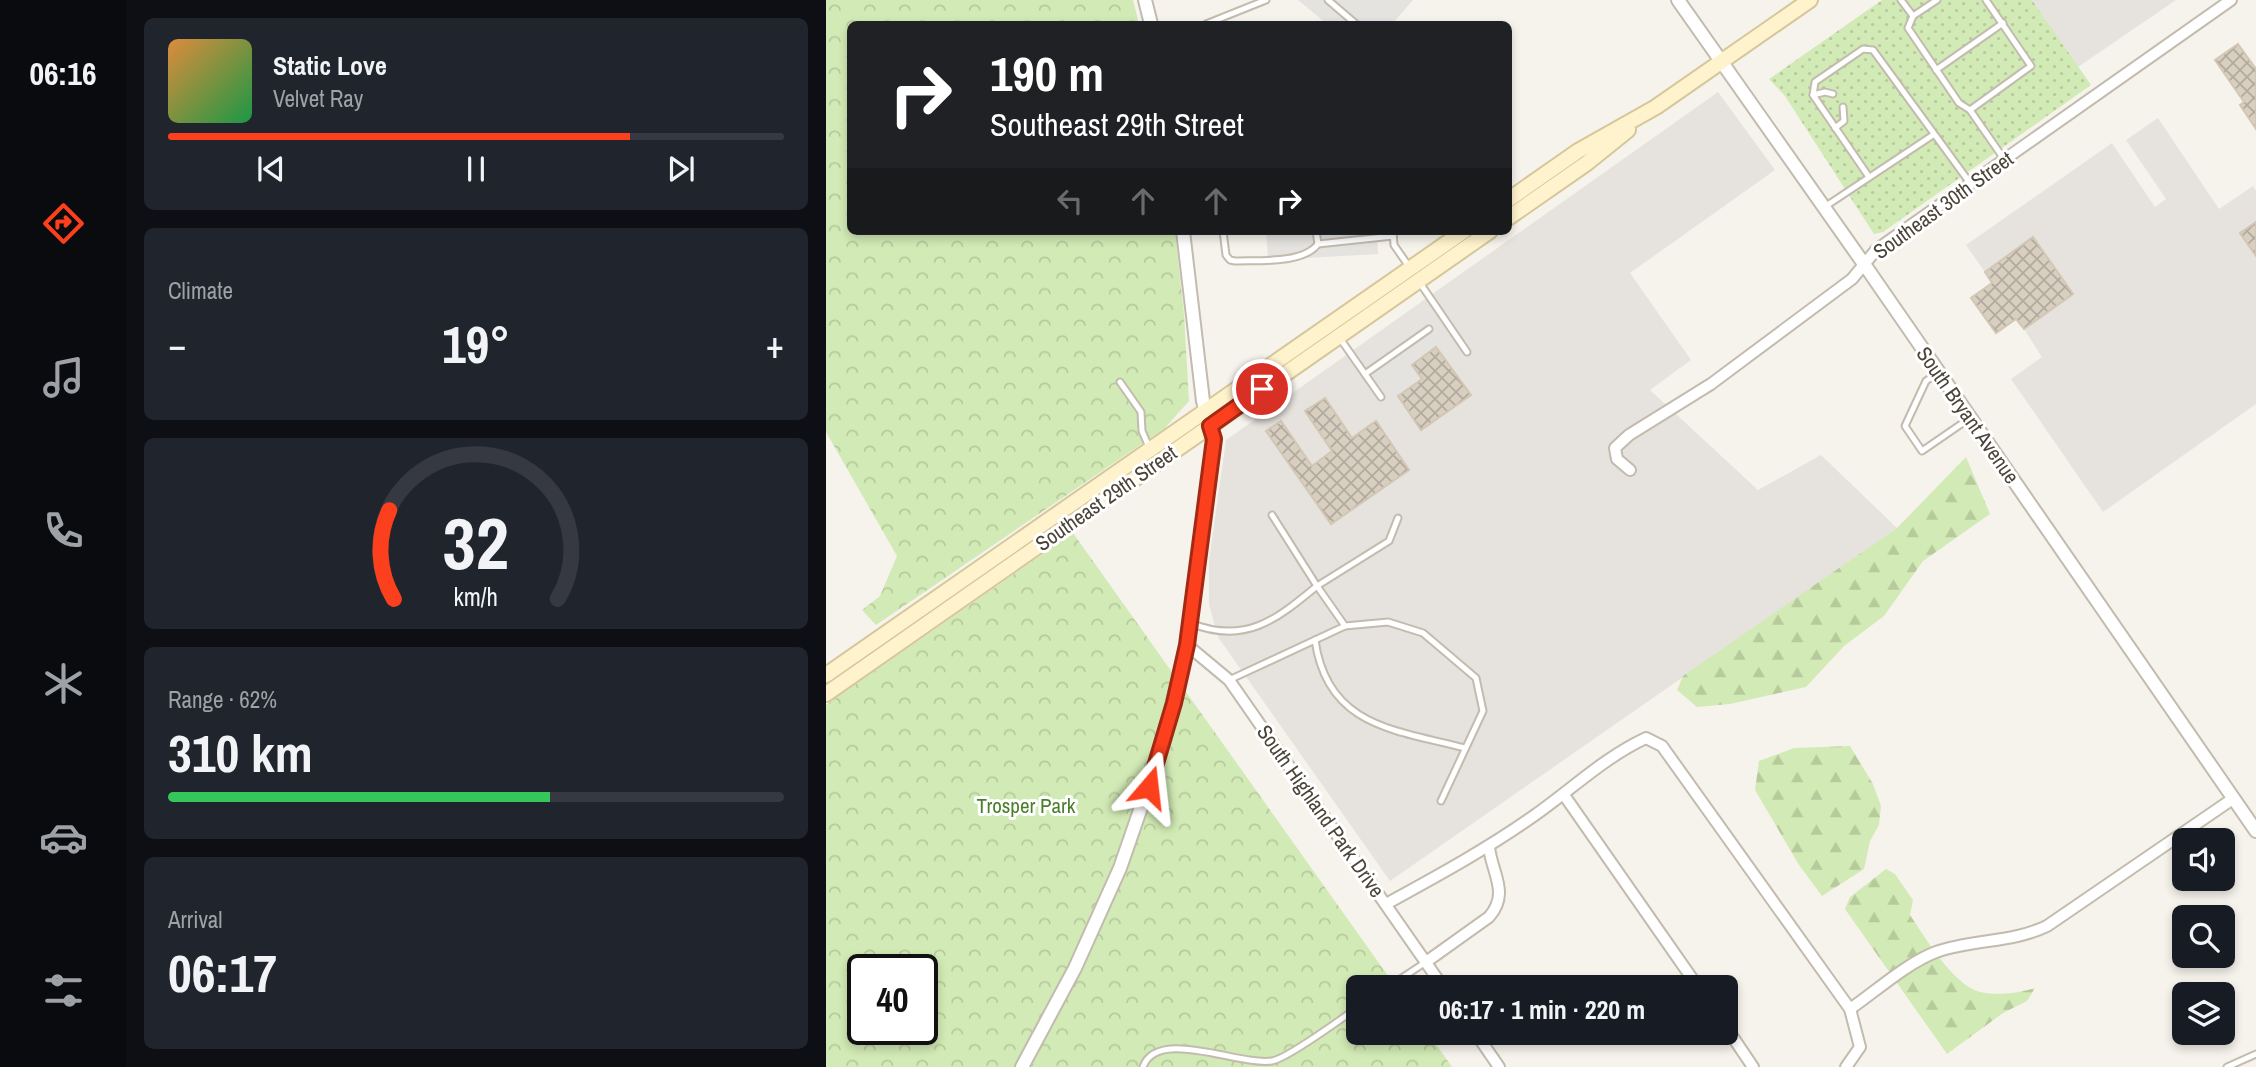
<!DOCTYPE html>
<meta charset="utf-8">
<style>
:root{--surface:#171b24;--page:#20242c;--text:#f1f3f6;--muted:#9ea1a6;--line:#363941;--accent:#fc3f1d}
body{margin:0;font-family:"Archivo Narrow",sans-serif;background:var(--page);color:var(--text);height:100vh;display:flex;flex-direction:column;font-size:26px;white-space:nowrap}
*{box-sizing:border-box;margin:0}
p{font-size:23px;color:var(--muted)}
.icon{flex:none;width:38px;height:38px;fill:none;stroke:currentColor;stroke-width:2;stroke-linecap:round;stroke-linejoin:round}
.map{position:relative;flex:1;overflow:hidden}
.panel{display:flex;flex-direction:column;gap:18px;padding:18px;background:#0d0f14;width:700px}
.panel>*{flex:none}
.top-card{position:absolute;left:21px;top:21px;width:665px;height:214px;border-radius:10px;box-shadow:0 4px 10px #0003;background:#202124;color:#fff;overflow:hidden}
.fabs{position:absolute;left:1346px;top:828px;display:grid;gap:14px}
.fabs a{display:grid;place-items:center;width:63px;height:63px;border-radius:10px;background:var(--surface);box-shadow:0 4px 10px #0003;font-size:35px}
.speed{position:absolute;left:21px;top:954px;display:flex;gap:14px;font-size:35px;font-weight:700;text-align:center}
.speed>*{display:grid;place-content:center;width:91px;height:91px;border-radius:50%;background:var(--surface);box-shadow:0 4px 10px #0003;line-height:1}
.speed .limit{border:4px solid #111;border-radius:10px;background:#fff;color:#111}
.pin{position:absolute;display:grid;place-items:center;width:60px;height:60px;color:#fff;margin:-30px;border:4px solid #fff;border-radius:50%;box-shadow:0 2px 7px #0007}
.me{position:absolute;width:77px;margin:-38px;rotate:17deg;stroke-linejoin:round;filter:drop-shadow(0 0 5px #0008)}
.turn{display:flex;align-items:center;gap:24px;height:147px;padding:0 28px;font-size:32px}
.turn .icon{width:91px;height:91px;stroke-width:2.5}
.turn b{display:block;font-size:49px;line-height:60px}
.lanes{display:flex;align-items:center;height:66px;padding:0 28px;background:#0003;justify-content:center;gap:35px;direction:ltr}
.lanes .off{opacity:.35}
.big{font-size:52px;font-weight:800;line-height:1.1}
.panel .widget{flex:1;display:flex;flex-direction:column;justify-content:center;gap:10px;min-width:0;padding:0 24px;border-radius:10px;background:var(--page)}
.panel .dial{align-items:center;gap:0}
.dial svg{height:182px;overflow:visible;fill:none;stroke:var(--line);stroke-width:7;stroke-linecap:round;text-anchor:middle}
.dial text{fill:var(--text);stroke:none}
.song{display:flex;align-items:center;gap:21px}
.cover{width:84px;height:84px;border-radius:10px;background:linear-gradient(135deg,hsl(30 70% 55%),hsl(140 70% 35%))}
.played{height:7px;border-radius:4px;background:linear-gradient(90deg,var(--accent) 75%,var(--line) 75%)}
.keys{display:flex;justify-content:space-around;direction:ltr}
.heat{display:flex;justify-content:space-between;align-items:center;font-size:38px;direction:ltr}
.charge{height:10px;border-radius:5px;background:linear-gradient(90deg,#34c759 62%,var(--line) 0)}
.trip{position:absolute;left:520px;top:975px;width:392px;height:70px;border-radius:10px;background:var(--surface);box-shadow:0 4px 10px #0003;font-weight:800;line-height:70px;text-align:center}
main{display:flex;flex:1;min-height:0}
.menu{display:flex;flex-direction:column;width:126px;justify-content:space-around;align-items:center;background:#090b0e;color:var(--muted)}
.menu .icon{width:49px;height:49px}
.menu .active{color:var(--accent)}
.menu b{font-size:32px;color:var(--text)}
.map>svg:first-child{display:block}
.industrial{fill:#e6e2dd}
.grass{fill:url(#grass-dots)}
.forest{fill:url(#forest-firs)}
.park{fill:url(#park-crowns);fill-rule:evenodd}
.parking{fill:#e5e3e0}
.building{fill:url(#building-cross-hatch);stroke:#d3c7b4;stroke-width:2}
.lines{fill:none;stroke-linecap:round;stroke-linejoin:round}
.service-casing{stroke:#c2bbae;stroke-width:9}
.minor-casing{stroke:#c2bbae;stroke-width:14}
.tertiary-casing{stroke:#c2bbae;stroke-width:16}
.secondary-casing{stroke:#d6c79b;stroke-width:18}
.service{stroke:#fff;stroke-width:5}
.minor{stroke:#fff;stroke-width:10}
.tertiary{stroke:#fff;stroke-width:12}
.secondary{stroke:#fff3cd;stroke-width:14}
.route-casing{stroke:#a42913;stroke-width:18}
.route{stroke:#fc3f1d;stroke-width:12}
.labels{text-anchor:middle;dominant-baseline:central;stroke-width:6;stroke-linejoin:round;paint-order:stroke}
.street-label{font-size:21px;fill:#4b4439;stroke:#fff}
.park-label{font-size:21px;fill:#4a7f2a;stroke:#fff}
</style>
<main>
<nav class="menu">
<b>06:16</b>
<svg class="icon active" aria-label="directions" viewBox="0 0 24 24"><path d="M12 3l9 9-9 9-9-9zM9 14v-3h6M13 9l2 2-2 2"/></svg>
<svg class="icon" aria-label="music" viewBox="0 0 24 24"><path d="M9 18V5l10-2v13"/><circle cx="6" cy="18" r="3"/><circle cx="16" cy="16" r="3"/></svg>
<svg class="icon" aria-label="phone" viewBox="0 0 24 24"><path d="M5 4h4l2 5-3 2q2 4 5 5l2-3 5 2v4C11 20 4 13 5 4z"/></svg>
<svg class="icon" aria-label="climate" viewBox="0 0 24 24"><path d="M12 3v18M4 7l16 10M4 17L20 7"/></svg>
<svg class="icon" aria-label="car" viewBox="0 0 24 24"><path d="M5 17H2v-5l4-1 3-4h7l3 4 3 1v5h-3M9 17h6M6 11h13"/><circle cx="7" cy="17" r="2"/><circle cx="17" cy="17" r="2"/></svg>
<svg class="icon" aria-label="filters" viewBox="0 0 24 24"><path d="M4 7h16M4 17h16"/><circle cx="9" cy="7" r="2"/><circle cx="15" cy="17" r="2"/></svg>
</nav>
<section class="panel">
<div class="widget">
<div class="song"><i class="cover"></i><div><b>Static Love</b><p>Velvet Ray</p></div></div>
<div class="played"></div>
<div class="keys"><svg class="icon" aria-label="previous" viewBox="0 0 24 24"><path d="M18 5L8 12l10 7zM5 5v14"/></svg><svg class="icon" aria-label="pause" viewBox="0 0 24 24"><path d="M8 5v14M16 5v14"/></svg><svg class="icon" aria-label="next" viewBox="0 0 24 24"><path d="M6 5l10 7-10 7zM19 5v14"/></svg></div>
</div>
<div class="widget"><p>Climate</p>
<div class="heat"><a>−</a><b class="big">19°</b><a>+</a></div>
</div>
<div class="widget dial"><svg viewBox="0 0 100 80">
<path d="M14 69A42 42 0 1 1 86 69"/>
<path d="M14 69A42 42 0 0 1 12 30" stroke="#fc3f1d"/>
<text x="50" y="56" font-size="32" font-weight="700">32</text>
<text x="50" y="72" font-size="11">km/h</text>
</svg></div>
<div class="widget"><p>Range · 62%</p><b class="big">310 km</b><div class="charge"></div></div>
<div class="widget"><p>Arrival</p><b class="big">06:17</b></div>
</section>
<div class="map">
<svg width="1430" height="1067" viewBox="0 0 1430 1067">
<defs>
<pattern id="grass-dots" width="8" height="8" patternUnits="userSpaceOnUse" patternTransform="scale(1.75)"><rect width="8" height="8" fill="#d2eab5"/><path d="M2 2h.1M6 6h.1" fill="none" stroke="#b6ca9c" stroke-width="1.8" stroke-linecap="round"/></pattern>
<pattern id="forest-firs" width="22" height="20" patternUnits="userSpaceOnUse" patternTransform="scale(1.75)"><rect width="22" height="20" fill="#d2eab5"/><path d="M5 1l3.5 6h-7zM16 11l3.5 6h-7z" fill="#b6ca9c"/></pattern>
<pattern id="park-crowns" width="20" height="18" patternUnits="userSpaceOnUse" patternTransform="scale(1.75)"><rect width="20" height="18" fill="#d2eab5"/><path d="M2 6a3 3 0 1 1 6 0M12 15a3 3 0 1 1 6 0" fill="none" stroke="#b6ca9c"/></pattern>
<pattern id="building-cross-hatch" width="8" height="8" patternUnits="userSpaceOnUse" patternTransform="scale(1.75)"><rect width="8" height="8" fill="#d8cfc1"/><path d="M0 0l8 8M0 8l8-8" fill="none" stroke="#b1aa9e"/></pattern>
</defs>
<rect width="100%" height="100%" fill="#f6f3ec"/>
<g class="industrial">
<path d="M 1206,0 L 1350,0 L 1252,67 Z"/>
<path d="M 892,92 L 949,170 L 804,273 L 865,360 L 824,390 L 932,490 L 995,455 L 1071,528 L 564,881 L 392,637 L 383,604 L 383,561 L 400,440 Z"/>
<path d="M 1332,118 L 1393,209 L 1427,186 L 1430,191 L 1430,222 L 1414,233 L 1430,256 L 1430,404 L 1277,512 L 1185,379 L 1216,357 L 1198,329 L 1247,294 L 1207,238 L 1159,272 L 1140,245 L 1286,143 L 1329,207 L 1340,199 L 1300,140 Z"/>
</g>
<path class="grass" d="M 1056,0 L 1206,0 L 1265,85 L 1057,232 L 1048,234 L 959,96 L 943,79 Z"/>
<g class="forest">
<path d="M 1140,457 L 1164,514 L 1097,561 L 1058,616 L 1018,646 L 980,687 L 904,704 L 871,707 L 851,690 L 857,676 L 1071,528 Z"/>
<path d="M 1024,746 L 1047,784 L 1055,806 L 1053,825 L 1044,841 L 1038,869 L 996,896 L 973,865 L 929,790 L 933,761 L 968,748 Z"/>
<path d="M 1060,869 L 1069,874 L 1087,900 L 1084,915 C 1099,937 1127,985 1154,992 C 1170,996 1193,993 1209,988 L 1201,1001 L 1177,1013 L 1121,1054 L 1019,909 L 1024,897 Z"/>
</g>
<g class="park">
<path d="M 0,0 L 307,0 L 313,24 L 24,24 L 24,231 L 349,231 L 358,314 L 363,401 L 339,428 L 50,625 L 36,610 L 54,596 L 71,556 L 0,432 Z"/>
<path d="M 247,533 L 570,987 L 532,987 L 532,1032 L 602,1033 L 626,1067 L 0,1067 L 0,705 ZM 37,970 L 96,970 L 96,1029 L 37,1029 Z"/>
</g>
<g class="parking">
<path d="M 472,0 L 587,0 L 566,24 L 501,24 Z"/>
<path d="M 440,231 L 551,231 L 552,254 L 442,260 Z"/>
<path d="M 600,313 L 620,341 L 586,365 L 596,379 L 545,412 L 517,370 Z"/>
</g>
<g class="building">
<path d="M 1412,44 L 1430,69 L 1430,129 L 1414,105 L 1418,102 L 1389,60 Z"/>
<path d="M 1430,222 L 1430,256 L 1414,233 Z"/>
<path d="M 1207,237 L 1247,294 L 1198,329 L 1190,319 L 1170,333 L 1145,298 L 1166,283 L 1159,272 Z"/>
<path d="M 610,347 L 645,395 L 595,430 L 572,396 L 596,379 L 586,365 Z"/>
<path d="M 499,398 L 526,438 L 550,421 L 583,470 L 505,524 L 440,431 L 455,421 L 486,466 L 506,451 L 479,411 Z"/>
</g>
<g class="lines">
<defs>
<g id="service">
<path d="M 502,0 L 530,24"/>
<path d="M 1075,0 L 1087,16"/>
<path d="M 1111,0 L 1087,16 L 1082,28 L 1133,103 L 1144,110 L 1205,66 L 1160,0"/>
<path d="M 380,24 L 440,0"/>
<path d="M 1110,70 L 1177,23"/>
<path d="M 987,95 L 999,92 L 1007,94"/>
<path d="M 1144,110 L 1178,159"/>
<path d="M 1009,128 L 1018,121 L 1017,107"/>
<path d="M 1043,177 L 987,95 L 989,82 L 1037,49 L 1047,50 L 1144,183"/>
<path d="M 1000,206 L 1107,135"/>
<path d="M 397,231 L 400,255 L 404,260 L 409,261 C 433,260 477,264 492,244"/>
<path d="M 490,231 L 492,244 L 567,236"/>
<path d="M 567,231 L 568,245 L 584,268"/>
<path d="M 594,283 L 641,352"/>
<path d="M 513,337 L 555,397"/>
<path d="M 1113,372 L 1100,381 L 1079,426 L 1096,451 L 1144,418"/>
<path d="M 539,374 L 603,329"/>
<path d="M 294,382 L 315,412 L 316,431 L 323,447"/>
<path d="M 446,515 L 491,586 L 563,541 L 572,518"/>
<path d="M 364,623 C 419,645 450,620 491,586 L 519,626 L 403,680"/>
<path d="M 519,626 L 562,622 L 597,633 L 650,678 L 657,711 L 615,801"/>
<path d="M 489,640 C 501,726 568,730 639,748"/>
<path d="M 562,987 L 600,962"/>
<path d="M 317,1067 C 331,1027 413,1066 446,1061 C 460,1059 517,1018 532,1007"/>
<path d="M 1401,1067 L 1430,1054"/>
</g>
<g id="minor">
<path d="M 804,470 L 791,459 L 789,448 L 803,435 L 885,384 L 1026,279 L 1050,250 L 1405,0"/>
<path d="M 361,645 L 403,680 L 617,987"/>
<path d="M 738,795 L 872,987"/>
<path d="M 560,904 C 611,876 661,849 709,815 C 746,789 779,757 820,738 L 836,746 L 1024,1009 L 1034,1047 L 1020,1067"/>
<path d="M 600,962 L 663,917 C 684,893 666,874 663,847"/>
<path d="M 1024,1009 C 1050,991 1081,963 1110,952 C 1146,939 1186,943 1221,926 L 1408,798"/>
<path d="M 900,1027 L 927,1067"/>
<path d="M 649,1032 L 673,1067"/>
</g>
<g id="tertiary">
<path d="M 319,0 L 325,24"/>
<path d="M 852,0 L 1038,264 L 1430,831"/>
<path d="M 196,1067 L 249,968 L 294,868 L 337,744 L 361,645 L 388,439 L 377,401 L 357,231"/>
</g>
<g id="secondary">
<path d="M 682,200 L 752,151 L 830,107 L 984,0"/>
<path d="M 682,218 L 761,163 L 802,130"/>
<path d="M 0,675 L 638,231"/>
<path d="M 0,694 L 664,231"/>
</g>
</defs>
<use href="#service" class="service-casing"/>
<use href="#minor" class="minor-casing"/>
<use href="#tertiary" class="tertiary-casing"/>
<use href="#secondary" class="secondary-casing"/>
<use href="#service" class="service"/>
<use href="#minor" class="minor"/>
<use href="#tertiary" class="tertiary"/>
<use href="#secondary" class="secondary"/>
</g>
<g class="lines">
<defs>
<path id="route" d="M 323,787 L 348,703 L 361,645 L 388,439 L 384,426 L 436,389"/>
</defs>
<use href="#route" class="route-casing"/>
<use href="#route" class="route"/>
</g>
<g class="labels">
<g class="street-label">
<text transform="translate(1117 205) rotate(-36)">Southeast 30th Street</text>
<text transform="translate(1142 415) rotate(55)">South Bryant Avenue</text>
<text transform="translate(280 498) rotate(-35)">Southeast 29th Street</text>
<text transform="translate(495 811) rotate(55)">South Highland Park Drive</text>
</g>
<g class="park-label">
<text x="200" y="805">Trosper Park</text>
</g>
</g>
</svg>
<div class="fabs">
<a><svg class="icon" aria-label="sound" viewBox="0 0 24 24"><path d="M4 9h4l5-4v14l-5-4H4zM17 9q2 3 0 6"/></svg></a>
<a><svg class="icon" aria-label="search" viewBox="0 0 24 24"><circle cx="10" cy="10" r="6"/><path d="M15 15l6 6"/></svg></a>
<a><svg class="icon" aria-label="layers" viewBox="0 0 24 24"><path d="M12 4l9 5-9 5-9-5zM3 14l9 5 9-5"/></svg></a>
</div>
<div class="speed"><div class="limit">40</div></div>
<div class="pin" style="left:436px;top:389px;background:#d93025"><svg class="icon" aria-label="arrive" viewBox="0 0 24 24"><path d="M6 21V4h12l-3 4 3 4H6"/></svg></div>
<svg class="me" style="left:323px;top:787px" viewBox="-20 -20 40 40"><path d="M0-17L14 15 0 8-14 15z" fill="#fc3f1d" stroke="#fff" stroke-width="4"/></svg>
<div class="trip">06:17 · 1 min · 220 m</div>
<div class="top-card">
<div class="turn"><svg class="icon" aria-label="right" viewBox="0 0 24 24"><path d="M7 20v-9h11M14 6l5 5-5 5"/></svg><div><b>190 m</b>Southeast 29th Street</div></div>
<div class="lanes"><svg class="icon off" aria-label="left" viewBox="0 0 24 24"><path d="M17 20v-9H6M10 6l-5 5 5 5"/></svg><svg class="icon off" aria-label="ahead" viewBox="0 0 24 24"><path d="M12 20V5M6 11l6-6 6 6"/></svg><svg class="icon off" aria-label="ahead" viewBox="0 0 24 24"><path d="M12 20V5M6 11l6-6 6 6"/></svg><svg class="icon" aria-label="right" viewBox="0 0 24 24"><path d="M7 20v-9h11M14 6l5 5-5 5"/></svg></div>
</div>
</div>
</main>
